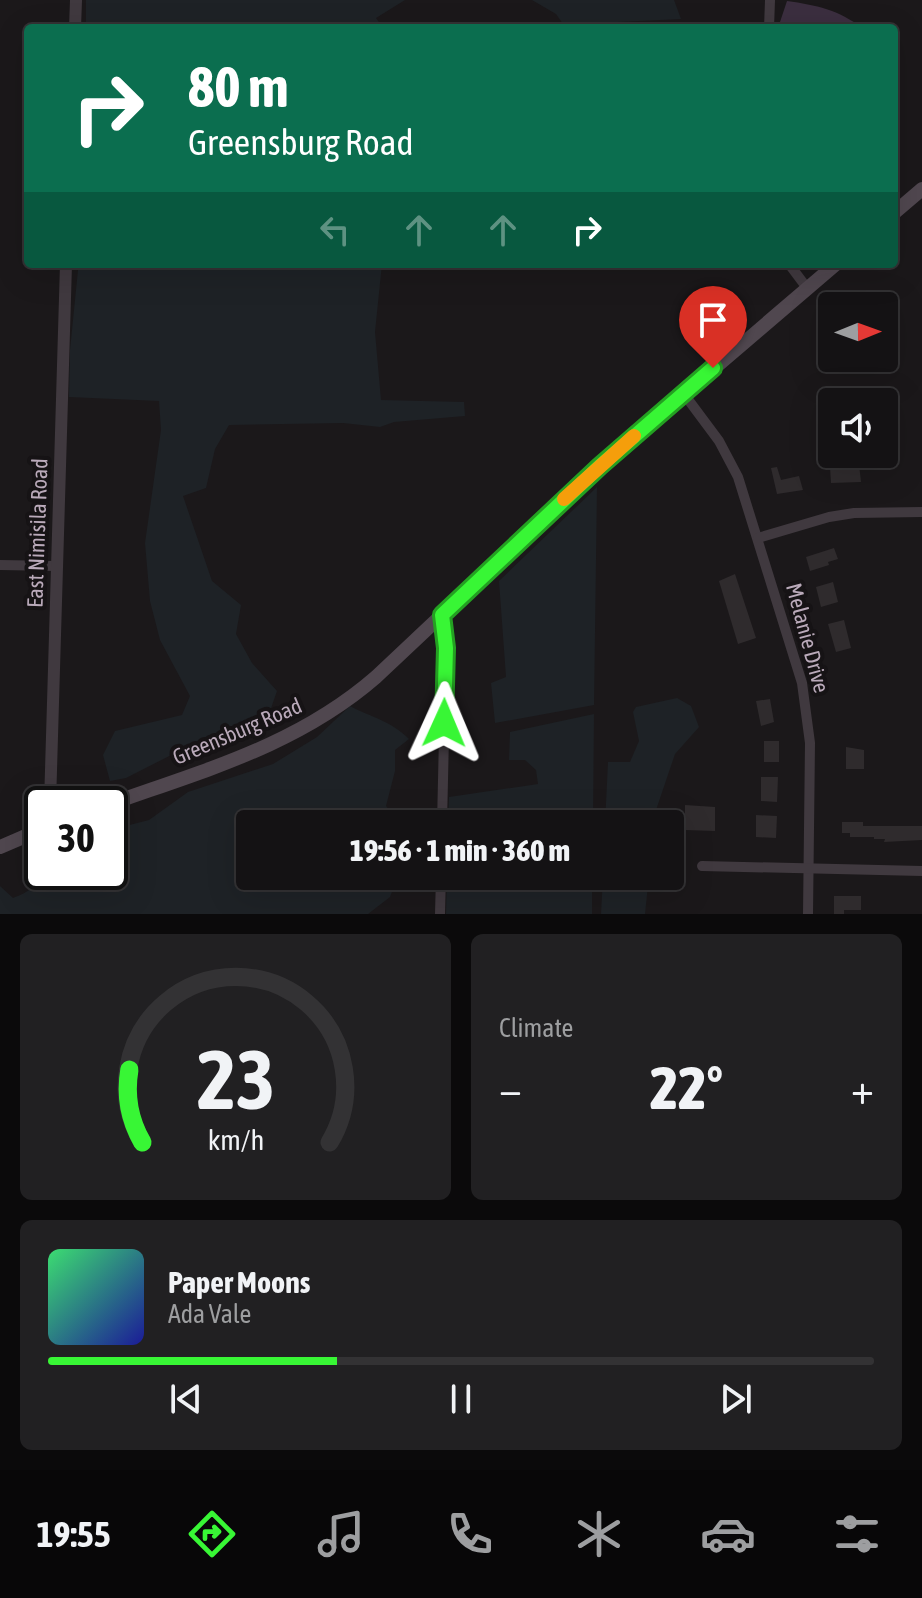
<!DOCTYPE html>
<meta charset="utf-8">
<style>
:root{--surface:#141214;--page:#212022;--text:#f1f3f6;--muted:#9d9ea0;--line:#333234;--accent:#38f635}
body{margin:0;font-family:"Asap Condensed",sans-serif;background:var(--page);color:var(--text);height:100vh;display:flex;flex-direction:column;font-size:30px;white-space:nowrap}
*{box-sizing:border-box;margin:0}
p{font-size:26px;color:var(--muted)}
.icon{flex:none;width:44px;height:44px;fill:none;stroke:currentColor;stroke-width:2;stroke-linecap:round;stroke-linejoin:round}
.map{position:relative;height:914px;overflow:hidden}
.drawer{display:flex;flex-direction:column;gap:20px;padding:20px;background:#0b0a0b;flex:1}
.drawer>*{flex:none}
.hud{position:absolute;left:24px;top:24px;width:874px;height:244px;border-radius:8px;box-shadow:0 8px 32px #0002,0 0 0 2px var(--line);background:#0b6e4f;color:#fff;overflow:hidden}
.needle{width:52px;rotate:89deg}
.buttons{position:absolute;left:818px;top:292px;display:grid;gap:16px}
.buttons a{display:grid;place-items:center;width:80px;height:80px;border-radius:8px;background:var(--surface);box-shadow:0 8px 32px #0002,0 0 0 2px var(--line);font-size:40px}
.speed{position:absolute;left:24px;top:786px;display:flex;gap:16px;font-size:40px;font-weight:700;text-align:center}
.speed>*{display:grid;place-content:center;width:104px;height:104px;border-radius:50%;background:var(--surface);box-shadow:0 8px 32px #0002,0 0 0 2px var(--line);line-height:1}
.speed .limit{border:4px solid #111;border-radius:12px;background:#fff;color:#111}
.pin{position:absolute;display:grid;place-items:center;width:68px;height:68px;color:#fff;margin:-82px -34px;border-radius:50% 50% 50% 0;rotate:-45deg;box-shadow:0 0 8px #0007}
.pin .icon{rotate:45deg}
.me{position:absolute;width:88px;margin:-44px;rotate:1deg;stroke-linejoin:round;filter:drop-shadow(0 0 6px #0008)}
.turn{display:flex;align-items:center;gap:28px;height:168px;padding:0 32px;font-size:36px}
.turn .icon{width:104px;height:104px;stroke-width:2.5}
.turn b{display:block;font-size:56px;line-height:68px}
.lanes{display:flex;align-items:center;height:76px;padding:0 32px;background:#0003;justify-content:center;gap:40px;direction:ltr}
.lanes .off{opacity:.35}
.big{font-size:60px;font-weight:800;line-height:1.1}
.drawer .tile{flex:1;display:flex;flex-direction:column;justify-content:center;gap:12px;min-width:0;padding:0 28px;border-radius:12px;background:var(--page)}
.drawer .dial{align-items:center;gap:0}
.dial svg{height:208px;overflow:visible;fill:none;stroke:var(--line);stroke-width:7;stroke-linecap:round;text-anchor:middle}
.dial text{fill:var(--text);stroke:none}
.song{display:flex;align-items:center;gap:24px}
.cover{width:96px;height:96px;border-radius:12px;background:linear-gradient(135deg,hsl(140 70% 55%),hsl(240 70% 35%))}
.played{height:8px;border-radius:4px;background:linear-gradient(90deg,var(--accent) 35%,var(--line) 35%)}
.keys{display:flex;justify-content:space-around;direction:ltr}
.heat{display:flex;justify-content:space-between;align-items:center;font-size:44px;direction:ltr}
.drawer .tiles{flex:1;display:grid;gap:20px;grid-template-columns:1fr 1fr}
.tile:last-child{grid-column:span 2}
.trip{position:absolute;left:236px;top:810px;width:448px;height:80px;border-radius:8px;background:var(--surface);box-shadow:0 8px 32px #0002,0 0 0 2px var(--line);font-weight:800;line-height:80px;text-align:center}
.dock{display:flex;height:128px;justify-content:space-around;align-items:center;background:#080708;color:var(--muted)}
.dock .icon{width:56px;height:56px}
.dock .active{color:var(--accent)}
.dock b{font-size:36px;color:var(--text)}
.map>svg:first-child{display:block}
.green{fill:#1e2226}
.water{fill:#3b2e3f}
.building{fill:#2f2b2d}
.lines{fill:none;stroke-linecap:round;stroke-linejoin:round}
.minor{stroke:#40393f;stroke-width:10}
.tertiary{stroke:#40393f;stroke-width:12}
.secondary{stroke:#50474f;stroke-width:14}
.route-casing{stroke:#24a022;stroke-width:20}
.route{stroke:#38f635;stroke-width:14}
.slow{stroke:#f59e0b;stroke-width:14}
.labels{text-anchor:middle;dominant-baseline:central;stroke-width:8;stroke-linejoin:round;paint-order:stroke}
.street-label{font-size:22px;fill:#baaaba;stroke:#161315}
</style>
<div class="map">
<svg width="922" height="914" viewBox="0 0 922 914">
<rect width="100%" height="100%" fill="#1b181a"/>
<g class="green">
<path d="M 86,0 L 405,0 L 376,18 L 383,28 L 86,28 Z"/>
<path d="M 532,0 L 674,0 L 681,19 L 618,22 L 599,28 L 566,28 L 556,14 Z"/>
<path d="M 107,264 L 382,264 L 375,332 L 381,400 L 464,402 L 465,416 L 394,422 L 380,427 L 343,423 L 229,425 L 215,449 L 206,488 L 183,496 L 212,581 L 241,605 L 236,634 L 252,663 L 277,691 L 268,717 L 220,743 L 185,748 L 126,778 L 110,781 L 103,755 L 115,731 L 182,715 L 190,696 L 160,640 L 150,601 L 145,543 L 161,430 L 159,401 L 69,397 L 70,350 L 78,270 Z"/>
<path d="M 597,487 L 594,705 L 495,723 L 491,683 L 506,677 L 499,581 Z"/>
<path d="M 677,698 L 691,706 L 699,727 L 675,754 L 654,816 L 655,824 L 605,824 L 608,762 L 630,762 L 639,741 L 633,712 L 636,707 Z"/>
<path d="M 350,706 C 373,718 391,721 409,739 L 395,750 L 395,771 L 386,806 L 401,824 L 250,824 L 250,876 L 398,876 L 390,897 L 368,914 L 0,914 L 0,886 L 13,898 C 29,892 40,885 42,867 L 42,872 L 110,872 L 110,830 L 149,820 L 188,792 L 273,764 L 317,737 Z"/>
<path d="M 594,714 L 593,824 L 448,824 L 449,797 L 538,784 L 536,770 L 525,760 L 509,760 L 510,732 Z"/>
<path d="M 447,876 L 592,876 L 592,914 L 446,914 Z"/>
<path d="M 603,876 L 649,876 L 645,914 L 601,914 Z"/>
</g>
<path class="water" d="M 787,1 C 816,5 839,10 862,28 L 778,28 Z"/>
<g class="building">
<path d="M 859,464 L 861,482 L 831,483 L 830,467 Z"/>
<path d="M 777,467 L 781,480 L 799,476 L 803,490 L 777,494 L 771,468 Z"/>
<path d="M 834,548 L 838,559 L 828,562 L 829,565 L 810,571 L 806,557 Z"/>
<path d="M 735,574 L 756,638 L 738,644 L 719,581 Z"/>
<path d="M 833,582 L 838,602 L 821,607 L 816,587 Z"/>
<path d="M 844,620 L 851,648 L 836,652 L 828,624 Z"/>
<path d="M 770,699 L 774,722 L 761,726 L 756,701 Z"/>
<rect x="764" y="741" width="15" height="21"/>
<path d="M 846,747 L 864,750 L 864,769 L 846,769 Z"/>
<path d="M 761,777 L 778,777 L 777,802 L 761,801 Z"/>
<path d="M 685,805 L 715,807 L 715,831 L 685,830 Z"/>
<path d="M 756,815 L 777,816 L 776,838 L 756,837 Z"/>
<path d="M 842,822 L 863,822 L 863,826 L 922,826 L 922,840 L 884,842 L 885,839 L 874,839 L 874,837 L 850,837 L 850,833 L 842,833 Z"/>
<path d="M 834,896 L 861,896 L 861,910 L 844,910 L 844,914 L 834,914 Z"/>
</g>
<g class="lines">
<g class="minor">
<path d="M 769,28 L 770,0"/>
<path d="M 789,264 L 807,288"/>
<path d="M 684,394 L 719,441 L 738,477 L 802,683 L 810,743 L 808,914"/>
<path d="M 758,538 L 829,517 L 854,513 L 922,512"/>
<path d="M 0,565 L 56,566"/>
<path d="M 442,615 L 446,648 L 442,824"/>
<path d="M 702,866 L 922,871"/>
<path d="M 440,914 L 441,876"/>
</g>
<g class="tertiary">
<path d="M 75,28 L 76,0"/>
<path d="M 50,804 L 66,264"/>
</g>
<g class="secondary">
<path d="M 894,213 L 922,189"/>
<path d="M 110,804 C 205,770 298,745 376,677 L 600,466 L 836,264"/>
<path d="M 0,847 L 42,829"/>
</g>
</g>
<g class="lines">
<defs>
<path id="route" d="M 444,723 L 446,648 L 442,615 L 600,466 L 713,368"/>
</defs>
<use href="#route" class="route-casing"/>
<use href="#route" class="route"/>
<path class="slow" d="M 564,499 L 634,436"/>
</g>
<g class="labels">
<g class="street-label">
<text transform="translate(37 533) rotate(-88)">East Nimisila Road</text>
<text transform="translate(808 638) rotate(75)">Melanie Drive</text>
<text transform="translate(237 731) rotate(-23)">Greensburg Road</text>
</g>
</g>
</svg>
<div class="buttons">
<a><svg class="needle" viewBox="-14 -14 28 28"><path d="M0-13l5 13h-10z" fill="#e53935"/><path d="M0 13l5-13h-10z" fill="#9d9ea0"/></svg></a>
<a><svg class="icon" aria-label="sound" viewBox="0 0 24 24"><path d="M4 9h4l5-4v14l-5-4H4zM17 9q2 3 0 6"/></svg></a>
</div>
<div class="speed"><div class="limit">30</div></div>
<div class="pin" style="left:713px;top:368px;background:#d93025"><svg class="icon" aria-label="arrive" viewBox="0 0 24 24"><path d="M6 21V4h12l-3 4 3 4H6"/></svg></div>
<svg class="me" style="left:444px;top:723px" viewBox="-20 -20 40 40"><path d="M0-17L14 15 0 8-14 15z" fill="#38f635" stroke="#fff" stroke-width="4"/></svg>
<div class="trip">19:56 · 1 min · 360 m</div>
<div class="hud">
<div class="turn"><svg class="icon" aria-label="right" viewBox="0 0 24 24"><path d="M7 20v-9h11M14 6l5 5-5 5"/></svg><div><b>80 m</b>Greensburg Road</div></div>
<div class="lanes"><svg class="icon off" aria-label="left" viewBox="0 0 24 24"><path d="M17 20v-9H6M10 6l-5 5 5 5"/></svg><svg class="icon off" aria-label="ahead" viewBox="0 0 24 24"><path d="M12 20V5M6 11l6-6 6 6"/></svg><svg class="icon off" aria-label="ahead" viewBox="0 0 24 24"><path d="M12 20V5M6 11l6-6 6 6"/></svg><svg class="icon" aria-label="right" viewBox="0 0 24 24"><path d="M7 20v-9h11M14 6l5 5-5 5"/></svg></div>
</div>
</div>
<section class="drawer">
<div class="tiles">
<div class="tile dial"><svg viewBox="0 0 100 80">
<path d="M14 69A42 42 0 1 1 86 69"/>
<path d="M14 69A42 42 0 0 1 9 41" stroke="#38f635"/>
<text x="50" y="56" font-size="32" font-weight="700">23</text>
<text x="50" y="72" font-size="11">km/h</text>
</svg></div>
<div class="tile"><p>Climate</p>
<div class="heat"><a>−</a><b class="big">22°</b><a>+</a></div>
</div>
<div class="tile">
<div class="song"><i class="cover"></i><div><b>Paper Moons</b><p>Ada Vale</p></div></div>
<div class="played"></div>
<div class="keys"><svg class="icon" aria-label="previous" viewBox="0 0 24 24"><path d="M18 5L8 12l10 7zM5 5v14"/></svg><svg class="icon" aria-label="pause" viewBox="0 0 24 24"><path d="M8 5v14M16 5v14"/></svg><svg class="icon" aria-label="next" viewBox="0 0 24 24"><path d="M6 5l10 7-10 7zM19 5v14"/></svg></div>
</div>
</div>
</section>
<nav class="dock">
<b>19:55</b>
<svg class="icon active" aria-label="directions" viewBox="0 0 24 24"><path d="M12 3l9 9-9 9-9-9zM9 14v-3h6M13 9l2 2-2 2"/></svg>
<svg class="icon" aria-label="music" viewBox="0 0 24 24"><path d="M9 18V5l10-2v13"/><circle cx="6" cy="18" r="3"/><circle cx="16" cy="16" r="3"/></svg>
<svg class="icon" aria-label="phone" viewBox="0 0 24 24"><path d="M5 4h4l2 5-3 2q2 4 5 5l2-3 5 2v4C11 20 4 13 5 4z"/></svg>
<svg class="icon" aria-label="climate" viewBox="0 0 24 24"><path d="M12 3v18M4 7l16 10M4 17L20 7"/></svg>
<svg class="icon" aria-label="car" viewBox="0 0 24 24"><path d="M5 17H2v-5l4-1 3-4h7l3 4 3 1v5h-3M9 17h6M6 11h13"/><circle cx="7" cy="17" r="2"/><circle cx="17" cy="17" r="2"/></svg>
<svg class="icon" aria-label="filters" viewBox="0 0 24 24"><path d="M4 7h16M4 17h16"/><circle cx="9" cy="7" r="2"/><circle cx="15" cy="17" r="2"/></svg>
</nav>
